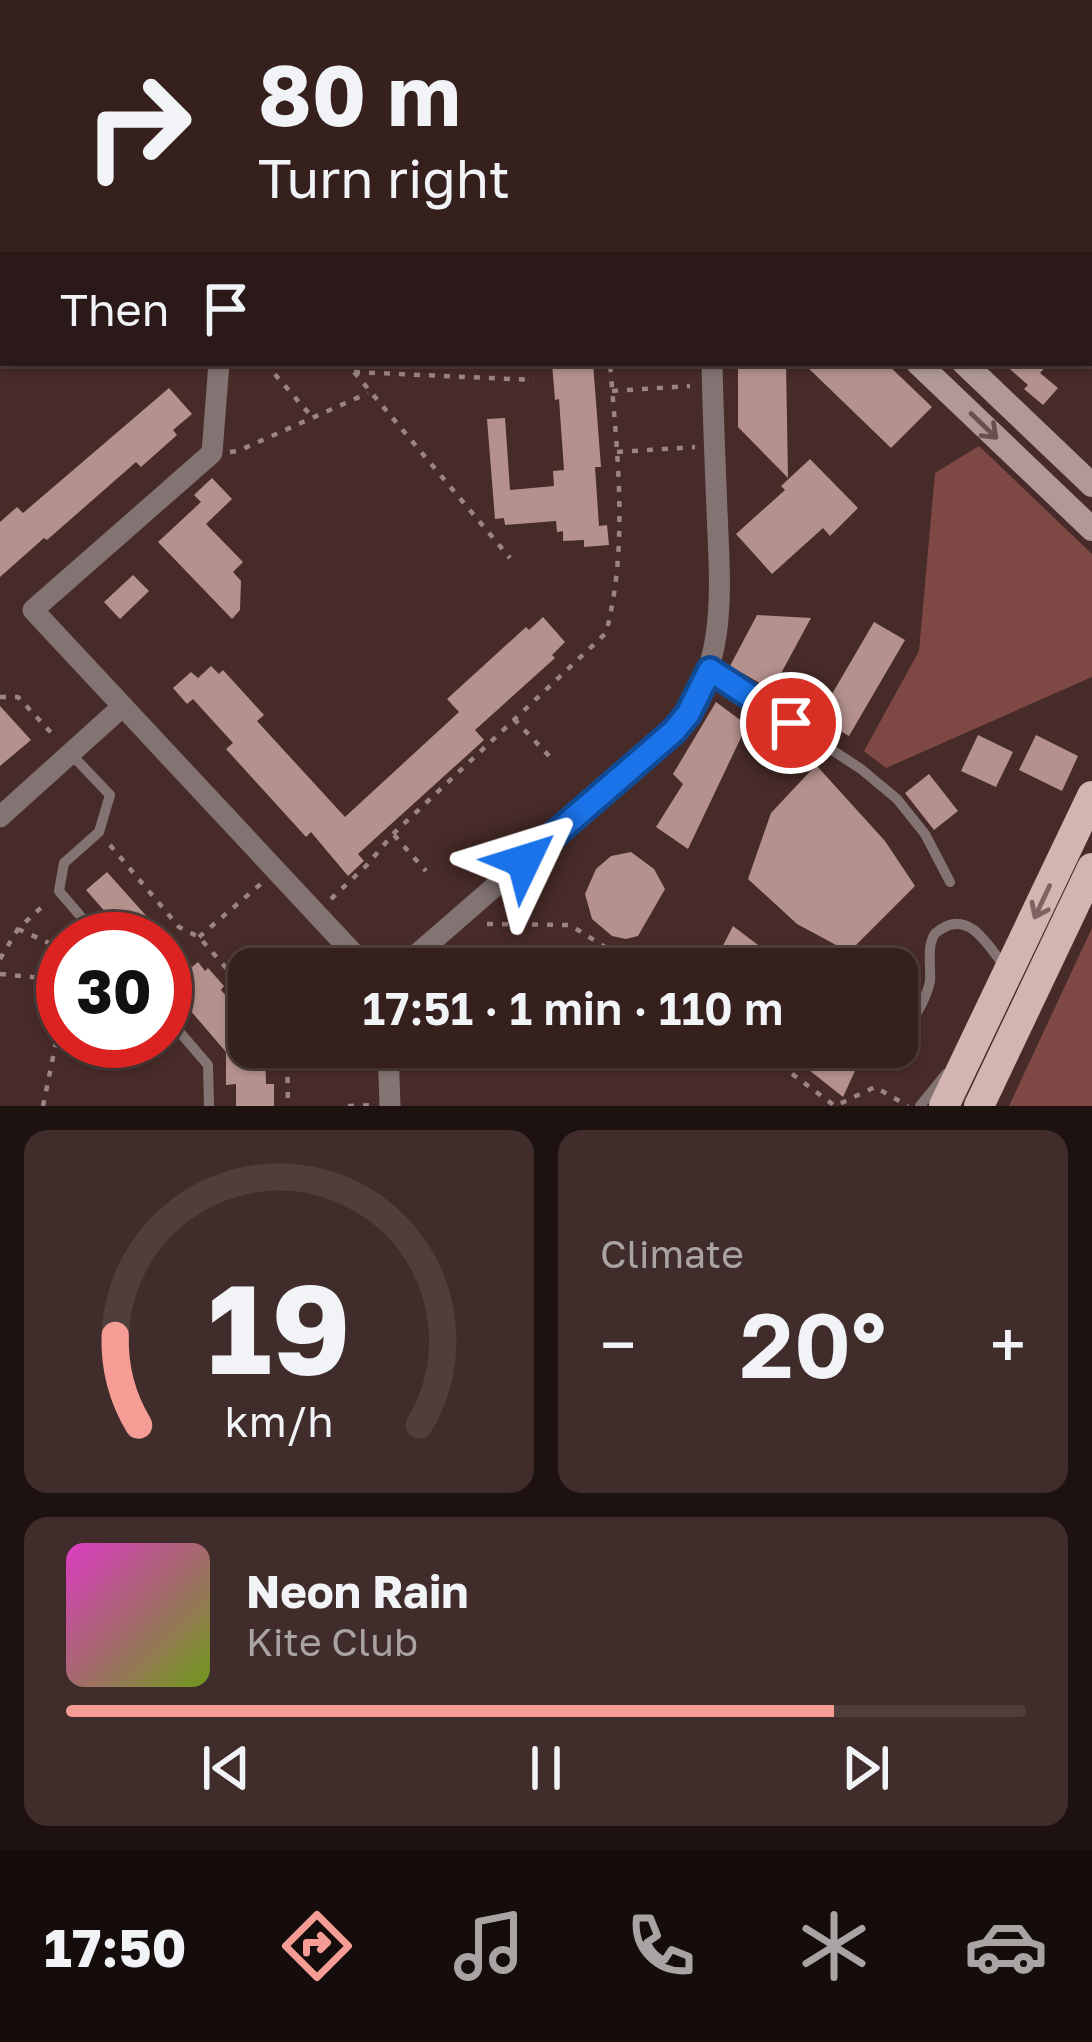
<!DOCTYPE html>
<meta charset="utf-8">
<style>
:root{--surface:#35201e;--page:#402d2b;--text:#f1f3f6;--muted:#aaa3a4;--line:#4f3e3c;--accent:#f59c94}
body{margin:0;font-family:"Golos Text",sans-serif;background:var(--page);color:var(--text);height:100vh;display:flex;flex-direction:column;font-size:45px;white-space:nowrap}
*{box-sizing:border-box;margin:0}
p{font-size:39px;color:var(--muted)}
.icon{flex:none;width:66px;height:66px;fill:none;stroke:currentColor;stroke-width:2;stroke-linecap:round;stroke-linejoin:round}
.map{position:relative;height:1106px;overflow:hidden}
.panel{display:flex;flex-direction:column;gap:24px;padding:24px;background:#1d1210;flex:1}
.panel>*{flex:none}
.hud{position:absolute;left:0px;top:0px;width:1092px;height:366px;box-shadow:0 3px 9px #0004,0 0 0 3px var(--line);background:#35201e;color:var(--text);overflow:hidden}
.speed{position:absolute;left:36px;top:912px;display:flex;gap:24px;font-size:60px;font-weight:700;text-align:center}
.speed>*{display:grid;place-content:center;width:156px;height:156px;border-radius:50%;background:var(--surface);box-shadow:0 3px 9px #0004,0 0 0 3px var(--line);line-height:1}
.speed .limit{border:18px solid #d22;background:#fff;color:#111}
.pin{position:absolute;display:grid;place-items:center;width:102px;height:102px;color:#fff;margin:-51px;border:6px solid #fff;border-radius:50%;box-shadow:0 3px 12px #0007}
.me{position:absolute;width:132px;margin:-66px;rotate:49deg;stroke-linejoin:round;filter:drop-shadow(0 0 9px #0008)}
.turn{display:flex;align-items:center;gap:42px;height:252px;padding:0 60px;font-size:54px}
.turn .icon{width:156px;height:156px;stroke-width:2.5}
.turn b{display:block;font-size:84px;line-height:102px}
.then{display:flex;align-items:center;height:114px;padding:0 60px;background:#0003;gap:24px;font-size:45px}
.big{font-size:90px;font-weight:600;line-height:1.1}
.panel .widget{flex:1;display:flex;flex-direction:column;justify-content:center;gap:18px;min-width:0;padding:0 42px;border-radius:24px;background:var(--page)}
.panel .dial{align-items:center;gap:0}
.dial svg{height:312px;overflow:visible;fill:none;stroke:var(--line);stroke-width:7;stroke-linecap:round;text-anchor:middle}
.dial text{fill:var(--text);stroke:none}
.song{display:flex;align-items:center;gap:36px}
.cover{width:144px;height:144px;border-radius:18px;background:linear-gradient(135deg,hsl(310 70% 55%),hsl(80 70% 35%))}
.played{height:12px;border-radius:6px;background:linear-gradient(90deg,var(--accent) 80%,var(--line) 80%)}
.keys{display:flex;justify-content:space-around;direction:ltr}
.heat{display:flex;justify-content:space-between;align-items:center;font-size:66px;direction:ltr}
.panel .tiles{flex:1;display:grid;gap:24px;grid-template-columns:1fr 1fr}
.widget:last-child{grid-column:span 2}
.trip{position:absolute;left:228px;top:948px;width:690px;height:120px;border-radius:24px;background:var(--surface);box-shadow:0 3px 9px #0004,0 0 0 3px var(--line);font-weight:600;line-height:120px;text-align:center}
.tabs{display:flex;height:192px;justify-content:space-around;align-items:center;background:#150d0c;color:var(--muted)}
.tabs .icon{width:84px;height:84px}
.tabs .selected{color:var(--accent)}
.tabs b{font-size:54px;color:var(--text)}
.map>svg:first-child{display:block}
.green{fill:#7e4844}
.building{fill:#b4918d}
.lines{fill:none;stroke-linecap:round;stroke-linejoin:round}
.path{stroke:#9b8582;stroke-width:4.5;stroke-dasharray:6 9;stroke-linecap:butt}
.service{stroke:#837473;stroke-width:10}
.minor{stroke:#837473;stroke-width:21}
.secondary{stroke:#b09996;stroke-width:24}
.primary{stroke:#d3b4b1;stroke-width:30}
.oneway{stroke:#6a514f}
.oneway2{stroke:#806361}
.route-casing{stroke:#114b97;stroke-width:30}
.route{stroke:#1a73e8;stroke-width:21}
</style>
<div class="map">
<svg width="1092" height="1106" viewBox="0 0 1092 1106">
<rect width="100%" height="100%" fill="#472b28"/>
<g class="green">
<path d="M 979,446 L 1092,554 L 1092,677 L 886,768 L 864,751 L 919,651 L 935,473 Z"/>
<path d="M 1092,928 L 1092,1106 L 1009,1106 Z"/>
</g>
<g class="building">
<path d="M 552,363 L 593,363 L 601,467 L 595,467 L 599,526 L 607,525 L 609,545 L 584,547 L 584,540 L 563,541 L 563,531 L 557,532 L 556,521 L 505,525 L 504,518 L 495,519 L 487,419 L 505,418 L 510,490 L 554,486 L 553,471 L 564,470 L 559,399 L 555,400 Z"/>
<path d="M 738,363 L 786,363 L 788,478 L 738,427 Z"/>
<path d="M 803,363 L 886,363 L 932,407 L 891,448 Z"/>
<path d="M 1003,363 L 1049,363 L 1040,373 L 1058,388 L 1043,405 L 1024,389 L 1028,385 Z"/>
<path d="M 169,388 L 192,414 L 173,430 L 177,435 L 141,467 L 136,462 L 47,540 L 44,538 L 0,577 L 0,522 L 17,507 L 23,513 Z"/>
<path d="M 810,459 L 858,508 L 830,536 L 823,528 L 772,574 L 736,534 L 785,490 L 781,486 Z"/>
<path d="M 212,478 L 232,499 L 206,524 L 243,562 L 233,572 L 241,581 L 240,610 L 232,619 L 158,542 L 201,502 L 194,495 Z"/>
<path d="M 133,575 L 149,591 L 120,619 L 104,602 Z"/>
<path d="M 757,615 L 811,618 L 772,690 L 730,666 Z"/>
<path d="M 543,617 L 565,642 L 552,655 L 555,658 L 475,730 L 484,740 L 358,854 L 364,861 L 348,876 L 311,832 L 306,837 L 226,749 L 233,743 L 193,699 L 187,704 L 173,688 L 191,672 L 198,678 L 211,666 L 219,674 L 223,670 L 264,715 L 257,721 L 345,817 L 459,712 L 447,699 L 526,627 L 529,630 Z"/>
<path d="M 874,622 L 905,640 L 849,736 L 818,718 Z"/>
<path d="M 716,702 L 747,725 L 688,849 L 656,827 L 683,784 L 673,774 Z"/>
<path d="M 0,706 L 31,740 L 0,766 Z"/>
<path d="M 978,735 L 1013,752 L 996,787 L 961,771 Z"/>
<path d="M 1036,735 L 1078,756 L 1062,791 L 1019,770 Z"/>
<path d="M 816,765 L 885,841 L 915,886 L 849,952 L 797,924 L 748,879 L 771,813 Z"/>
<path d="M 929,774 L 958,811 L 934,830 L 905,793 Z"/>
<path d="M 631,852 L 654,869 L 665,889 L 638,936 L 626,939 L 612,936 L 592,919 L 585,894 L 596,869 L 611,856 Z"/>
<path d="M 107,872 L 192,967 L 198,962 L 205,971 L 208,968 L 224,986 L 221,990 L 249,1023 L 249,1047 L 265,1047 L 266,1084 L 274,1084 L 274,1106 L 236,1106 L 236,1084 L 226,1085 L 226,1052 L 165,981 L 165,939 L 114,939 L 100,922 L 108,915 L 86,890 Z"/>
<path d="M 733,926 L 790,969 L 711,969 Z"/>
<path d="M 780,1047 L 866,1047 L 843,1097 Z"/>
</g>
<g class="lines">
<g class="path">
<path d="M 26,0 L 28,3"/>
<path d="M 480,0 L 485,3"/>
<path d="M 953,0 L 957,3"/>
<path d="M 186,3 L 190,0"/>
<path d="M 333,3 L 336,0"/>
<path d="M 627,3 L 627,0"/>
<path d="M 935,3 L 936,0"/>
<path d="M 0,170 L 3,170"/>
<path d="M 0,265 L 3,268"/>
<path d="M 0,337 L 3,334"/>
<path d="M 265,363 L 313,418"/>
<path d="M 354,372 L 510,558"/>
<path d="M 354,372 L 534,380"/>
<path d="M 612,391 L 690,386"/>
<path d="M 230,452 L 238,451 L 368,393"/>
<path d="M 617,452 L 695,447"/>
<path d="M 0,697 L 18,697 L 55,737"/>
<path d="M 514,719 L 551,758"/>
<path d="M 394,835 L 426,871"/>
<path d="M 110,845 L 179,927 L 199,937 L 249,994"/>
<path d="M 331,899 L 367,865 L 393,834 L 606,633 C 629,544 617,454 610,363"/>
<path d="M 487,924 L 570,925 L 640,969"/>
<path d="M 18,929 L 49,943 L 63,958"/>
<path d="M 199,937 L 263,882"/>
<path d="M 0,959 L 18,929 L 46,903"/>
<path d="M 0,974 L 63,980"/>
<path d="M 287,1047 L 288,1106"/>
<path d="M 320,1047 L 369,1050"/>
<path d="M 756,1047 L 835,1106 L 875,1087 L 908,1106"/>
<path d="M 43,1106 L 63,1008"/>
<path d="M 348,1106 L 372,1105"/>
</g>
<g class="service">
<path d="M 710,670 L 861,769 L 897,799 L 925,834 L 950,882"/>
<path d="M 71,754 L 110,795 L 99,832 L 64,863 L 59,891 L 100,939"/>
<path d="M 165,1015 L 208,1065 L 209,1106"/>
<path d="M 899,1042 C 910,1023 926,1002 930,981 C 931,969 928,955 931,943 C 934,933 935,933 943,928 C 972,911 990,950 1007,969"/>
<path d="M 920,1106 L 946,1074"/>
</g>
<g class="minor">
<path d="M 430,0 L 436,3"/>
<path d="M 219,363 L 212,453 L 33,610 L 368,969"/>
<path d="M 0,817 L 123,706"/>
<path d="M 400,969 L 674,731 C 729,668 720,588 717,511 C 715,462 713,412 712,363"/>
<path d="M 388,1047 L 390,1106"/>
</g>
<g class="secondary">
<path d="M 541,0 L 544,3"/>
<path d="M 584,0 L 587,3"/>
<path d="M 918,363 L 1092,529"/>
<path d="M 964,363 L 1092,485"/>
</g>
<g class="primary">
<path d="M 944,1106 L 1092,796"/>
<path d="M 979,1106 L 1092,868"/>
</g>
</g>
<defs><path id="oneway-shaft" d="M-6 0H5M1.5-3L5.5 0L1.5 3" fill="none" stroke-width="1.6" stroke-linecap="round" stroke-linejoin="round" transform="scale(3)"/></defs>
<use class="oneway" href="#oneway-shaft" transform="translate(984 426) rotate(44)"/>
<use class="oneway2" href="#oneway-shaft" transform="translate(1042 902) rotate(115)"/>
<g class="lines">
<defs>
<path id="route" d="M 524,861 L 674,731 L 688,714 L 710,670 L 791,723"/>
</defs>
<use href="#route" class="route-casing"/>
<use href="#route" class="route"/>
</g>
</svg>
<div class="speed"><div class="limit">30</div></div>
<div class="pin" style="left:791px;top:723px;background:#d93025"><svg class="icon" aria-label="arrive" viewBox="0 0 24 24"><path d="M6 21V4h12l-3 4 3 4H6"/></svg></div>
<svg class="me" style="left:524px;top:861px" viewBox="-20 -20 40 40"><path d="M0-17L14 15 0 8-14 15z" fill="#1a73e8" stroke="#fff" stroke-width="4"/></svg>
<div class="trip">17:51 · 1 min · 110 m</div>
<div class="hud">
<div class="turn"><svg class="icon" aria-label="right" viewBox="0 0 24 24"><path d="M7 20v-9h11M14 6l5 5-5 5"/></svg><div><b>80 m</b>Turn right</div></div>
<div class="then">Then<svg class="icon" aria-label="arrive" viewBox="0 0 24 24"><path d="M6 21V4h12l-3 4 3 4H6"/></svg></div>
</div>
</div>
<section class="panel">
<div class="tiles">
<div class="widget dial"><svg viewBox="0 0 100 80">
<path d="M14 69A42 42 0 1 1 86 69"/>
<path d="M14 69A42 42 0 0 1 8 46" stroke="#f59c94"/>
<text x="50" y="56" font-size="32" font-weight="700">19</text>
<text x="50" y="72" font-size="11">km/h</text>
</svg></div>
<div class="widget"><p>Climate</p>
<div class="heat"><a>−</a><b class="big">20°</b><a>+</a></div>
</div>
<div class="widget">
<div class="song"><i class="cover"></i><div><b>Neon Rain</b><p>Kite Club</p></div></div>
<div class="played"></div>
<div class="keys"><svg class="icon" aria-label="previous" viewBox="0 0 24 24"><path d="M18 5L8 12l10 7zM5 5v14"/></svg><svg class="icon" aria-label="pause" viewBox="0 0 24 24"><path d="M8 5v14M16 5v14"/></svg><svg class="icon" aria-label="next" viewBox="0 0 24 24"><path d="M6 5l10 7-10 7zM19 5v14"/></svg></div>
</div>
</div>
</section>
<nav class="tabs">
<b>17:50</b>
<svg class="icon selected" aria-label="directions" viewBox="0 0 24 24"><path d="M12 3l9 9-9 9-9-9zM9 14v-3h6M13 9l2 2-2 2"/></svg>
<svg class="icon" aria-label="music" viewBox="0 0 24 24"><path d="M9 18V5l10-2v13"/><circle cx="6" cy="18" r="3"/><circle cx="16" cy="16" r="3"/></svg>
<svg class="icon" aria-label="phone" viewBox="0 0 24 24"><path d="M5 4h4l2 5-3 2q2 4 5 5l2-3 5 2v4C11 20 4 13 5 4z"/></svg>
<svg class="icon" aria-label="climate" viewBox="0 0 24 24"><path d="M12 3v18M4 7l16 10M4 17L20 7"/></svg>
<svg class="icon" aria-label="car" viewBox="0 0 24 24"><path d="M5 17H2v-5l4-1 3-4h7l3 4 3 1v5h-3M9 17h6M6 11h13"/><circle cx="7" cy="17" r="2"/><circle cx="17" cy="17" r="2"/></svg>
</nav>
